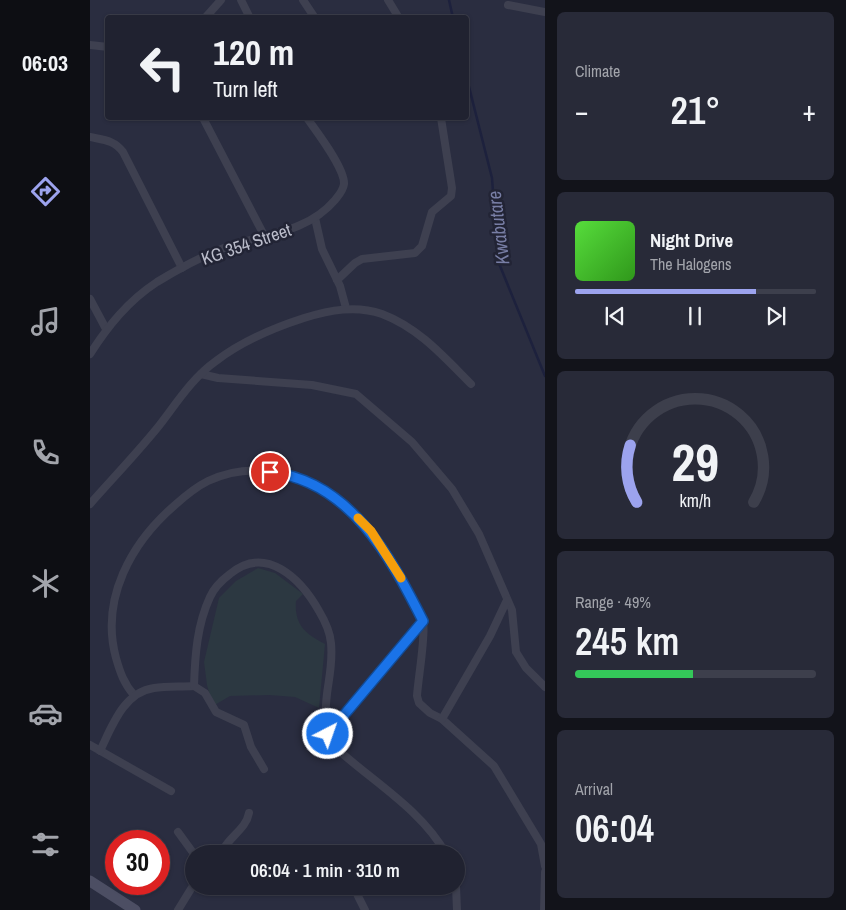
<!DOCTYPE html>
<meta charset="utf-8">
<style>
:root{--surface:#202230;--page:#282a38;--text:#f1f3f6;--muted:#a2a4ab;--line:#3d3f4c;--accent:#9ca3ee}
body{margin:0;font-family:"Archivo Narrow",sans-serif;background:var(--page);color:var(--text);height:100vh;display:flex;flex-direction:column;font-size:19px;white-space:nowrap}
*{box-sizing:border-box;margin:0}
p{font-size:16px;color:var(--muted)}
.icon{flex:none;width:28px;height:28px;fill:none;stroke:currentColor;stroke-width:2;stroke-linecap:round;stroke-linejoin:round}
.map{position:relative;flex:1;overflow:hidden}
.side{display:flex;flex-direction:column;gap:12px;padding:12px;background:#12131a;width:301px}
.side>*{flex:none}
.top-card{position:absolute;left:15px;top:15px;width:364px;height:105px;border-radius:5px;box-shadow:0 1px 4px #0004,0 0 0 1px var(--line);background:#202230;color:var(--text);overflow:hidden}
.speed{position:absolute;left:15px;top:830px;display:flex;gap:10px;font-size:25px;font-weight:700;text-align:center}
.speed>*{display:grid;place-content:center;width:65px;height:65px;border-radius:50%;background:var(--surface);box-shadow:0 1px 4px #0004,0 0 0 1px var(--line);line-height:1}
.speed .limit{border:8px solid #d22;background:#fff;color:#111}
.pin{position:absolute;display:grid;place-items:center;width:42px;height:42px;color:#fff;margin:-21px;border:2px solid #fff;border-radius:50%;box-shadow:0 1px 5px #0007}
.me{position:absolute;width:55px;margin:-28px;rotate:41deg;stroke-linejoin:round;filter:drop-shadow(0 0 4px #0008)}
.turn{display:flex;align-items:center;gap:18px;height:105px;padding:0 25px;font-size:22px}
.turn .icon{width:65px;height:65px;stroke-width:2.5}
.turn b{display:block;font-size:35px;line-height:42px}
.big{font-size:38px;font-weight:600;line-height:1.1}
.side .tile{flex:1;display:flex;flex-direction:column;justify-content:center;gap:8px;min-width:0;padding:0 18px;border-radius:8px;background:var(--page)}
.side .dial{align-items:center;gap:0}
.dial svg{height:130px;overflow:visible;fill:none;stroke:var(--line);stroke-width:7;stroke-linecap:round;text-anchor:middle}
.dial text{fill:var(--text);stroke:none}
.song{display:flex;align-items:center;gap:15px}
.cover{width:60px;height:60px;border-radius:8px;background:linear-gradient(135deg,hsl(110 70% 55%),hsl(110 70% 35%))}
.played{height:5px;border-radius:2px;background:linear-gradient(90deg,var(--accent) 75%,var(--line) 75%)}
.keys{display:flex;justify-content:space-around;direction:ltr}
.heat{display:flex;justify-content:space-between;align-items:center;font-size:28px;direction:ltr}
.charge{height:8px;border-radius:4px;background:linear-gradient(90deg,#34c759 49%,var(--line) 0)}
.trip{position:absolute;left:95px;top:845px;width:280px;height:50px;border-radius:25px;background:var(--surface);box-shadow:0 1px 4px #0004,0 0 0 1px var(--line);font-weight:600;line-height:50px;text-align:center}
main{display:flex;flex:1;min-height:0}
.dock{display:flex;flex-direction:column;width:90px;justify-content:space-around;align-items:center;background:#0d0e13;color:var(--muted)}
.dock .icon{width:35px;height:35px}
.dock .current{color:var(--accent)}
.dock b{font-size:22px;color:var(--text)}
.map>svg:first-child{display:block}
.green{fill:#2c3841}
.lines{fill:none;stroke-linecap:round;stroke-linejoin:round}
.stream{stroke:#1d213d;stroke-width:2.5}
.minor{stroke:#3e4050;stroke-width:8}
.secondary{stroke:#4c4e63;stroke-width:11}
.route-casing{stroke:#114b97;stroke-width:12}
.route{stroke:#1a73e8;stroke-width:9}
.slow{stroke:#f59e0b;stroke-width:9}
.labels{text-anchor:middle;dominant-baseline:central;stroke-width:5;stroke-linejoin:round;paint-order:stroke}
.street-label{font-size:18px;fill:#babcca;stroke:#222435}
.water-label{font-size:19px;font-style:italic;fill:#787ea5;stroke:#222435}
</style>
<main>
<nav class="dock">
<b>06:03</b>
<svg class="icon current" aria-label="directions" viewBox="0 0 24 24"><path d="M12 3l9 9-9 9-9-9zM9 14v-3h6M13 9l2 2-2 2"/></svg>
<svg class="icon" aria-label="music" viewBox="0 0 24 24"><path d="M9 18V5l10-2v13"/><circle cx="6" cy="18" r="3"/><circle cx="16" cy="16" r="3"/></svg>
<svg class="icon" aria-label="phone" viewBox="0 0 24 24"><path d="M5 4h4l2 5-3 2q2 4 5 5l2-3 5 2v4C11 20 4 13 5 4z"/></svg>
<svg class="icon" aria-label="climate" viewBox="0 0 24 24"><path d="M12 3v18M4 7l16 10M4 17L20 7"/></svg>
<svg class="icon" aria-label="car" viewBox="0 0 24 24"><path d="M5 17H2v-5l4-1 3-4h7l3 4 3 1v5h-3M9 17h6M6 11h13"/><circle cx="7" cy="17" r="2"/><circle cx="17" cy="17" r="2"/></svg>
<svg class="icon" aria-label="filters" viewBox="0 0 24 24"><path d="M4 7h16M4 17h16"/><circle cx="9" cy="7" r="2"/><circle cx="15" cy="17" r="2"/></svg>
</nav>
<div class="map">
<svg width="455" height="910" viewBox="0 0 455 910">
<rect width="100%" height="100%" fill="#2a2d40"/>
<path class="green" d="M 168,568 L 185,573 L 213,594 L 206,601 C 204,625 216,634 235,644 L 229,708 L 205,697 L 179,695 L 140,696 L 123,706 L 117,685 L 114,662 L 129,598 L 146,581 Z"/>
<g class="lines">
<g class="stream">
<path d="M 359,0 L 363,18"/>
<path d="M 376,75 L 402,178 L 408,261 L 455,376"/>
</g>
<g class="minor">
<path d="M 151,0 L 160,18"/>
<path d="M 213,0 L 225,18"/>
<path d="M 298,0 L 309,18"/>
<path d="M 418,5 L 455,12"/>
<path d="M 115,18 L 131,0"/>
<path d="M 0,45 L 18,47"/>
<path d="M 113,118 L 175,237"/>
<path d="M 0,137 C 14,140 24,140 33,152 L 92,268"/>
<path d="M 225,218 L 232,249 L 250,286 L 256,308"/>
<path d="M 247,280 L 265,263 L 272,259 L 325,253 L 332,246 L 342,212 L 361,196 L 362,188 L 351,118"/>
<path d="M 0,299 L 16,329"/>
<path d="M 0,354 C 18,326 38,301 67,282 C 90,268 116,254 142,245 C 178,234 219,231 245,200 C 249,195 253,191 254,184 C 255,168 226,131 217,118"/>
<path d="M 111,374 L 128,378 L 222,385 L 266,394 L 322,442 L 362,489 L 389,534 L 422,610 L 426,652 L 436,668 L 455,687"/>
<path d="M 0,504 C 23,478 47,453 68,427 C 86,404 102,378 126,361 C 152,341 183,328 214,318 C 240,310 266,305 292,314 C 329,328 354,357 381,384"/>
<path d="M 44,695 C 34,684 30,672 26,658 C 10,599 41,543 85,505 C 95,496 106,487 118,481 C 177,453 240,485 280,530 C 294,546 306,568 316,587 C 321,597 330,610 333,621 C 336,635 328,679 327,696 L 329,703 L 340,713 L 352,719 L 404,766 L 451,844 L 455,866"/>
<path d="M 352,719 L 400,636 L 417,600"/>
<path d="M 238,734 L 333,621"/>
<path d="M 0,745 L 81,791"/>
<path d="M 10,751 C 22,726 34,692 64,688 C 77,686 91,687 104,686"/>
<path d="M 174,769 L 161,747 L 154,725 L 126,712 L 115,693 L 104,686 C 105,655 107,625 120,597 C 124,588 132,580 140,574 C 176,544 211,579 229,611 C 235,621 240,632 241,643 C 245,683 224,707 246,748 C 282,781 332,810 356,854"/>
<path d="M 88,832 L 104,854"/>
<path d="M 138,854 L 133,850 C 140,836 156,829 159,813"/>
<path d="M 148,886 L 156,889"/>
<path d="M 263,886 L 275,910"/>
<path d="M 366,886 L 367,910"/>
<path d="M 88,910 L 104,884"/>
<path d="M 454,910 L 455,872"/>
</g>
<path class="secondary" d="M 0,881 L 45,910"/>
</g>
<g class="lines">
<defs>
<path id="route" d="M 180,472 C 260,481 300,556 333,621 L 238,734"/>
</defs>
<use href="#route" class="route-casing"/>
<use href="#route" class="route"/>
<path class="slow" d="M 268,518 L 281,531 L 311,578"/>
</g>
<g class="labels">
<g class="street-label">
<text transform="translate(156 244) rotate(-19)">KG 354 Street</text>
</g>
<g class="water-label">
<text transform="translate(408 228) rotate(-97)">Kwabutare</text>
</g>
</g>
</svg>
<div class="speed"><div class="limit">30</div></div>
<div class="pin" style="left:180px;top:472px;background:#d93025"><svg class="icon" aria-label="arrive" viewBox="0 0 24 24"><path d="M6 21V4h12l-3 4 3 4H6"/></svg></div>
<svg class="me" style="left:238px;top:734px" viewBox="-20 -20 40 40"><circle r="17" fill="#1a73e8" stroke="#fff" stroke-width="3"/><path d="M0-11L8 9 0 5-8 9z" fill="#fff"/></svg>
<div class="trip">06:04 · 1 min · 310 m</div>
<div class="top-card">
<div class="turn"><svg class="icon" aria-label="left" viewBox="0 0 24 24"><path d="M17 20v-9H6M10 6l-5 5 5 5"/></svg><div><b>120 m</b>Turn left</div></div>
</div>
</div>
<section class="side">
<div class="tile"><p>Climate</p>
<div class="heat"><a>−</a><b class="big">21°</b><a>+</a></div>
</div>
<div class="tile">
<div class="song"><i class="cover"></i><div><b>Night Drive</b><p>The Halogens</p></div></div>
<div class="played"></div>
<div class="keys"><svg class="icon" aria-label="previous" viewBox="0 0 24 24"><path d="M18 5L8 12l10 7zM5 5v14"/></svg><svg class="icon" aria-label="pause" viewBox="0 0 24 24"><path d="M8 5v14M16 5v14"/></svg><svg class="icon" aria-label="next" viewBox="0 0 24 24"><path d="M6 5l10 7-10 7zM19 5v14"/></svg></div>
</div>
<div class="tile dial"><svg viewBox="0 0 100 80">
<path d="M14 69A42 42 0 1 1 86 69"/>
<path d="M14 69A42 42 0 0 1 10 34" stroke="#9ca3ee"/>
<text x="50" y="56" font-size="32" font-weight="700">29</text>
<text x="50" y="72" font-size="11">km/h</text>
</svg></div>
<div class="tile"><p>Range · 49%</p><b class="big">245 km</b><div class="charge"></div></div>
<div class="tile"><p>Arrival</p><b class="big">06:04</b></div>
</section>
</main>
